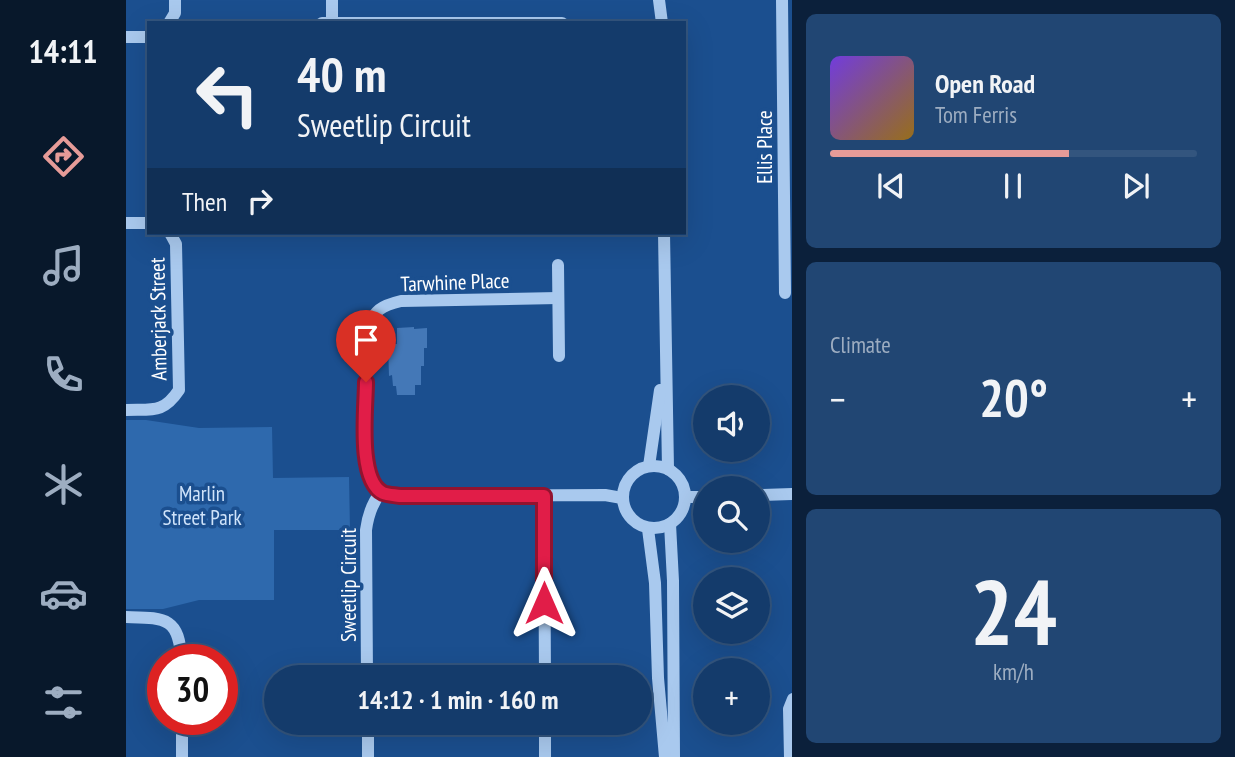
<!DOCTYPE html>
<meta charset="utf-8">
<style>
:root{--surface:#143b6b;--page:#214673;--text:#f1f3f6;--muted:#9dadc1;--line:#33557e;--accent:#e69b98}
body{margin:0;font-family:"PT Sans Narrow",sans-serif;background:var(--page);color:var(--text);height:100vh;display:flex;flex-direction:column;font-size:26px;white-space:nowrap}
*{box-sizing:border-box;margin:0}
p{font-size:23px;color:var(--muted)}
.icon{flex:none;width:38px;height:38px;fill:none;stroke:currentColor;stroke-width:2;stroke-linecap:round;stroke-linejoin:round}
.map{position:relative;flex:1;overflow:hidden}
.sheet{display:flex;flex-direction:column;gap:14px;padding:14px;background:#0b203b;width:443px}
.sheet>*{flex:none}
.banner{position:absolute;left:21px;top:21px;width:539px;height:214px;border-radius:0px;box-shadow:0 7px 28px #0002,0 0 0 2px var(--line);background:#143b6b;color:var(--text);overflow:hidden}
.fabs{position:absolute;left:567px;top:385px;display:grid;gap:14px}
.fabs a{display:grid;place-items:center;width:77px;height:77px;border-radius:50%;background:var(--surface);box-shadow:0 7px 28px #0002,0 0 0 2px var(--line);font-size:35px}
.speed{position:absolute;left:21px;top:644px;display:flex;gap:14px;font-size:35px;font-weight:700;text-align:center}
.speed>*{display:grid;place-content:center;width:91px;height:91px;border-radius:50%;background:var(--surface);box-shadow:0 7px 28px #0002,0 0 0 2px var(--line);line-height:1}
.speed .limit{border:10px solid #d22;background:#fff;color:#111}
.pin{position:absolute;display:grid;place-items:center;width:60px;height:60px;color:#fff;margin:-72px -30px;border-radius:50% 50% 50% 0;rotate:-45deg;box-shadow:0 0 7px #0007}
.pin .icon{rotate:45deg}
.me{position:absolute;width:77px;margin:-38px;rotate:0deg;stroke-linejoin:round;filter:drop-shadow(0 0 5px #0008)}
.turn{display:flex;align-items:center;gap:24px;height:147px;padding:0 35px;font-size:32px}
.turn .icon{width:91px;height:91px;stroke-width:2.5}
.turn b{display:block;font-size:49px;line-height:60px}
.then{display:flex;align-items:center;height:66px;padding:0 35px;background:#0003;gap:14px;font-size:26px}
.big{font-size:52px;font-weight:800;line-height:1.1}
.sheet .card{flex:1;display:flex;flex-direction:column;justify-content:center;gap:10px;min-width:0;padding:0 24px;border-radius:10px;background:var(--page)}
.sheet .dial{align-items:center;gap:0}
.dial b{font-size:91px;line-height:1}
.song{display:flex;align-items:center;gap:21px}
.cover{width:84px;height:84px;border-radius:10px;background:linear-gradient(135deg,hsl(260 70% 55%),hsl(40 70% 35%))}
.played{height:7px;border-radius:4px;background:linear-gradient(90deg,var(--accent) 65%,var(--line) 65%)}
.keys{display:flex;justify-content:space-around;direction:ltr}
.heat{display:flex;justify-content:space-between;align-items:center;font-size:38px;direction:ltr}
.trip{position:absolute;left:138px;top:665px;width:388px;height:70px;border-radius:35px;background:var(--surface);box-shadow:0 7px 28px #0002,0 0 0 2px var(--line);font-weight:800;line-height:70px;text-align:center}
main{display:flex;flex:1;min-height:0}
.menu{display:flex;flex-direction:column;width:126px;justify-content:space-around;align-items:center;background:#08182b;color:var(--muted)}
.menu .icon{width:49px;height:49px}
.menu .active{color:var(--accent)}
.menu b{font-size:32px;color:var(--text)}
.map>svg:first-child{display:block}
.green{fill:#2e69ad}
.building{fill:#4478b7}
.lines{fill:none;stroke-linecap:round;stroke-linejoin:round}
.minor{stroke:#a9c9ee;stroke-width:12}
.route-casing{stroke:#92132f;stroke-width:18}
.route{stroke:#e11d48;stroke-width:12}
.labels{text-anchor:middle;dominant-baseline:central;stroke-width:7;stroke-linejoin:round;paint-order:stroke}
.street-label{font-size:21px;fill:#fff;stroke:#1b4f8f}
.park-label{font-size:21px;fill:#cfe3fa;stroke:#1b4f8f}
</style>
<main>
<nav class="menu">
<b>14:11</b>
<svg class="icon active" aria-label="directions" viewBox="0 0 24 24"><path d="M12 3l9 9-9 9-9-9zM9 14v-3h6M13 9l2 2-2 2"/></svg>
<svg class="icon" aria-label="music" viewBox="0 0 24 24"><path d="M9 18V5l10-2v13"/><circle cx="6" cy="18" r="3"/><circle cx="16" cy="16" r="3"/></svg>
<svg class="icon" aria-label="phone" viewBox="0 0 24 24"><path d="M5 4h4l2 5-3 2q2 4 5 5l2-3 5 2v4C11 20 4 13 5 4z"/></svg>
<svg class="icon" aria-label="climate" viewBox="0 0 24 24"><path d="M12 3v18M4 7l16 10M4 17L20 7"/></svg>
<svg class="icon" aria-label="car" viewBox="0 0 24 24"><path d="M5 17H2v-5l4-1 3-4h7l3 4 3 1v5h-3M9 17h6M6 11h13"/><circle cx="7" cy="17" r="2"/><circle cx="17" cy="17" r="2"/></svg>
<svg class="icon" aria-label="filters" viewBox="0 0 24 24"><path d="M4 7h16M4 17h16"/><circle cx="9" cy="7" r="2"/><circle cx="15" cy="17" r="2"/></svg>
</nav>
<div class="map">
<svg width="667" height="757" viewBox="0 0 667 757">
<rect width="100%" height="100%" fill="#1b4f8f"/>
<path class="green" d="M 0,420 L 20,420 L 73,428 L 146,427 L 147,478 L 223,477 L 224,530 L 148,530 L 148,600 L 73,600 L 37,609 L 0,609 Z"/>
<path class="building" d="M 288,327 L 288,329 L 301,328 L 301,348 L 298,348 L 298,366 L 295,366 L 295,385 L 289,385 L 289,395 L 271,395 L 270,386 L 267,386 L 266,375 L 263,376 L 262,344 L 271,344 L 271,328 Z"/>
<g class="lines">
<g class="minor">
<path d="M 206,0 L 206,22"/>
<path d="M 533,0 L 536,23"/>
<path d="M 656,0 L 659,293"/>
<path d="M 43,23 L 49,13 L 49,0"/>
<path d="M 196,23 L 436,23"/>
<path d="M 0,37 L 23,37"/>
<path d="M 0,223 L 23,223"/>
<path d="M 538,233 L 542,469"/>
<path d="M 432,265 L 433,356"/>
<path d="M 0,410 C 26,409 37,414 53,390 L 50,244 L 44,233"/>
<circle cx="528" cy="497" r="31"/>
<path d="M 523,466 L 534,390"/>
<path d="M 255,492 L 243,476 L 240,462 L 240,328 C 250,310 254,306 275,301 L 432,298"/>
<path d="M 632,495 L 667,494"/>
<path d="M 418,496 L 419,677"/>
<path d="M 559,497 L 579,497"/>
<path d="M 544,524 L 547,581 L 548,757"/>
<path d="M 522,529 L 529,583 L 532,678 L 539,757"/>
<path d="M 0,617 C 37,618 54,616 55,660"/>
<path d="M 241,677 L 240,530 C 242,515 246,503 255,492 L 273,496 L 479,495 L 496,498"/>
<path d="M 56,719 L 56,757"/>
<path d="M 242,723 L 242,757"/>
<path d="M 419,723 L 419,757"/>
<path d="M 664,757 L 663,709 L 667,699"/>
</g>
</g>
<g class="lines">
<defs>
<path id="route" d="M 240,382 C 240,407 231,480 257,493 C 262,495 269,495 274,496 L 418,496 L 418,603"/>
</defs>
<use href="#route" class="route-casing"/>
<use href="#route" class="route"/>
</g>
<g class="labels">
<g class="street-label">
<text transform="translate(638 147) rotate(-90)">Ellis Place</text>
<text transform="translate(329 282) rotate(-2)">Tarwhine Place</text>
<text transform="translate(32 319) rotate(-91)">Amberjack Street</text>
<text transform="translate(222 585) rotate(-90)">Sweetlip Circuit</text>
</g>
<g class="park-label">
<text x="76" y="493">Marlin<tspan x="76" dy="24">Street Park</tspan></text>
</g>
</g>
</svg>
<div class="fabs">
<a><svg class="icon" aria-label="sound" viewBox="0 0 24 24"><path d="M4 9h4l5-4v14l-5-4H4zM17 9q2 3 0 6"/></svg></a>
<a><svg class="icon" aria-label="search" viewBox="0 0 24 24"><circle cx="10" cy="10" r="6"/><path d="M15 15l6 6"/></svg></a>
<a><svg class="icon" aria-label="layers" viewBox="0 0 24 24"><path d="M12 4l9 5-9 5-9-5zM3 14l9 5 9-5"/></svg></a>
<a>+</a>
</div>
<div class="speed"><div class="limit">30</div></div>
<div class="pin" style="left:240px;top:382px;background:#d93025"><svg class="icon" aria-label="arrive" viewBox="0 0 24 24"><path d="M6 21V4h12l-3 4 3 4H6"/></svg></div>
<svg class="me" style="left:418px;top:603px" viewBox="-20 -20 40 40"><path d="M0-17L14 15 0 8-14 15z" fill="#e11d48" stroke="#fff" stroke-width="4"/></svg>
<div class="trip">14:12 · 1 min · 160 m</div>
<div class="banner">
<div class="turn"><svg class="icon" aria-label="left" viewBox="0 0 24 24"><path d="M17 20v-9H6M10 6l-5 5 5 5"/></svg><div><b>40 m</b>Sweetlip Circuit</div></div>
<div class="then">Then<svg class="icon" aria-label="right" viewBox="0 0 24 24"><path d="M7 20v-9h11M14 6l5 5-5 5"/></svg></div>
</div>
</div>
<section class="sheet">
<div class="card">
<div class="song"><i class="cover"></i><div><b>Open Road</b><p>Tom Ferris</p></div></div>
<div class="played"></div>
<div class="keys"><svg class="icon" aria-label="previous" viewBox="0 0 24 24"><path d="M18 5L8 12l10 7zM5 5v14"/></svg><svg class="icon" aria-label="pause" viewBox="0 0 24 24"><path d="M8 5v14M16 5v14"/></svg><svg class="icon" aria-label="next" viewBox="0 0 24 24"><path d="M6 5l10 7-10 7zM19 5v14"/></svg></div>
</div>
<div class="card"><p>Climate</p>
<div class="heat"><a>−</a><b class="big">20°</b><a>+</a></div>
</div>
<div class="card dial"><b>24</b><p>km/h</p></div>
</section>
</main>
